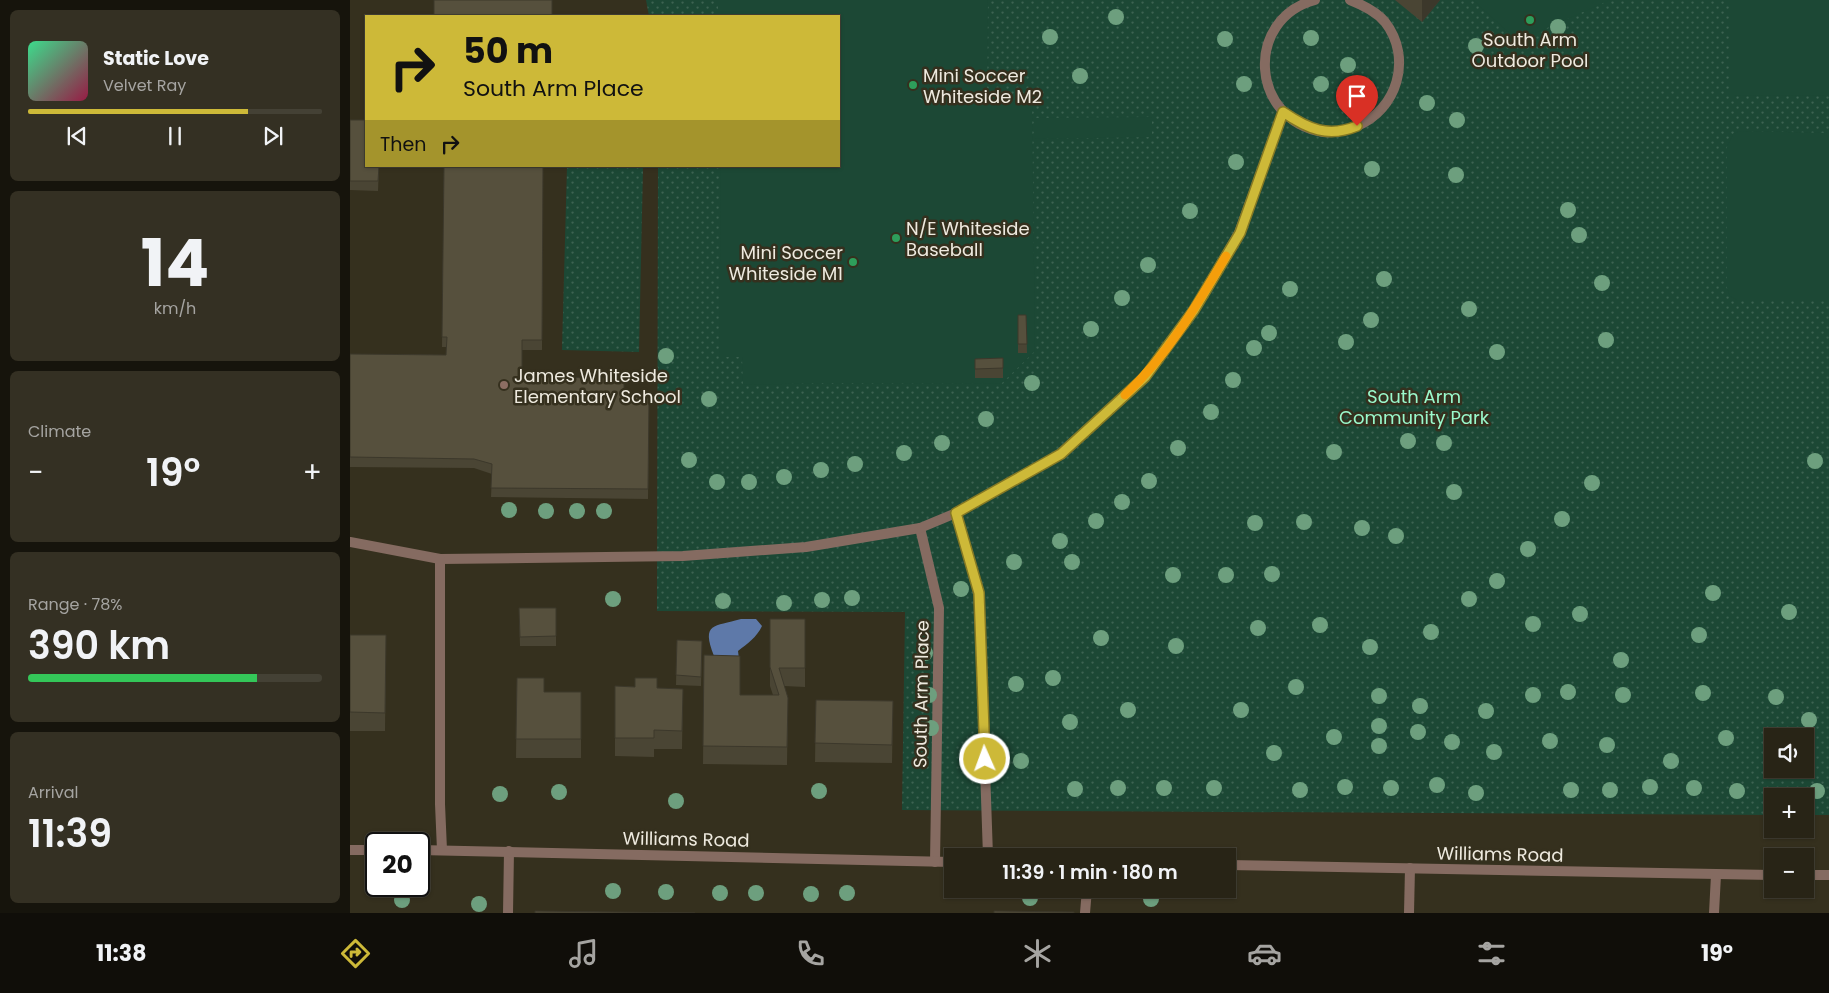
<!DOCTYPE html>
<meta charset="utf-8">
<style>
:root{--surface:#282416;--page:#343023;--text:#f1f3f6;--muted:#a5a4a1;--line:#444135;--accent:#cdb938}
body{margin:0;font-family:Poppins,sans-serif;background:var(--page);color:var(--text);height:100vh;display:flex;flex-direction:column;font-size:19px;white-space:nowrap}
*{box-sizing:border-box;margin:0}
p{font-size:16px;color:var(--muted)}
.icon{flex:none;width:28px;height:28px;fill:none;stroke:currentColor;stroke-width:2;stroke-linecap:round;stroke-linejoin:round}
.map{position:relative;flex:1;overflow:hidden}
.drawer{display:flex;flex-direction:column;gap:10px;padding:10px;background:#16140c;width:350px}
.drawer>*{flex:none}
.guide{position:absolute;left:15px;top:15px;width:475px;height:152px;border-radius:0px;box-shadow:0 1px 4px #0004,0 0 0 1px var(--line);background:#cdb938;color:#111;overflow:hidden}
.fabs{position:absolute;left:1414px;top:728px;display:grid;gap:10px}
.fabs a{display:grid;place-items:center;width:50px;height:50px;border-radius:0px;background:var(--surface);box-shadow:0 1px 4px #0004,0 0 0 1px var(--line);font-size:25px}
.speed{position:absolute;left:15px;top:832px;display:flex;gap:10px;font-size:25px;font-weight:700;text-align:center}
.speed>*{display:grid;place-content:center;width:65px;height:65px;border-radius:50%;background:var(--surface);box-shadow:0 1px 4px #0004,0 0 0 1px var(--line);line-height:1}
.speed .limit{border:2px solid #111;border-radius:8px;background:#fff;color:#111}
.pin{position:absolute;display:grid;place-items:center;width:42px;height:42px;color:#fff;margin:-51px -21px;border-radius:50% 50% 50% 0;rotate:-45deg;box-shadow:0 0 5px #0007}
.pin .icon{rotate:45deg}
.me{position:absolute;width:55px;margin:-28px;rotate:358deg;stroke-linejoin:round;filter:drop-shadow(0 0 4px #0008)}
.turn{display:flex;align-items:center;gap:18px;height:105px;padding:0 15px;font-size:22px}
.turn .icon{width:65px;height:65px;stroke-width:2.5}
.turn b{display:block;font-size:35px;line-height:42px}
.then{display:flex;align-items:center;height:48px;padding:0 15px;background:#0003;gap:10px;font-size:19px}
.big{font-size:38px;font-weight:600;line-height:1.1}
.drawer .widget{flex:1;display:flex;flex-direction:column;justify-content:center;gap:8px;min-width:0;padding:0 18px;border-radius:8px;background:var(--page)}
.drawer .dial{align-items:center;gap:0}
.dial b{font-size:65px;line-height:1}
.song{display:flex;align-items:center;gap:15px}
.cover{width:60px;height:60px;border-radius:8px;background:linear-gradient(135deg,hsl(150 70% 55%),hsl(340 70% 35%))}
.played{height:5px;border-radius:2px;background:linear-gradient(90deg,var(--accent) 75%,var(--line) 75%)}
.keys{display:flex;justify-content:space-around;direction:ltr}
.heat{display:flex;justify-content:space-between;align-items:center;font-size:28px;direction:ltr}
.charge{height:8px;border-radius:4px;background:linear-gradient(90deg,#34c759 78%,var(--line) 0)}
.trip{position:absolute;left:594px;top:848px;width:292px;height:50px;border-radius:0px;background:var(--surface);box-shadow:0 1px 4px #0004,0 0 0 1px var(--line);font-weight:600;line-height:50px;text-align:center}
.dock{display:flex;height:80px;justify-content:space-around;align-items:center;background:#100e09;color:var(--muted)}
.dock .icon{width:35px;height:35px}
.dock .on{color:var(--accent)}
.dock b{font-size:22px;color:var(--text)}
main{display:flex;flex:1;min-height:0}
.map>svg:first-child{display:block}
.green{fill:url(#green-dots);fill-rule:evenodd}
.pitch{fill:#1c4835}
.water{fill:#5e79a9}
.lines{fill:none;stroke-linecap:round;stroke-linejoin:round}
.service{stroke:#856b61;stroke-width:10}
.minor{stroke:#856b61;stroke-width:10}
.tertiary{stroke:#856b61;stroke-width:10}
.tree{fill:#6d9f7e}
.wall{fill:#4a4534}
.shaded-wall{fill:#3c382b}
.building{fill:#56503d;stroke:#3c382b}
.route-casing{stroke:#857824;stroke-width:12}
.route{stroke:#cdb938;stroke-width:9}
.slow{stroke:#f59e0b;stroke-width:9}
.leisure-dot{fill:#2e9e5b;stroke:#35301e;stroke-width:2}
.education-dot{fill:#8d6e63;stroke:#35301e;stroke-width:2}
.labels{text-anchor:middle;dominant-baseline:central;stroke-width:5;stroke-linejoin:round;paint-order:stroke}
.poi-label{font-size:18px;fill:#eeeadf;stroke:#35301e;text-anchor:start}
.park-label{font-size:18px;fill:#9af9cc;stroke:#35301e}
.street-label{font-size:18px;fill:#eeeadf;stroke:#35301e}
</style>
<main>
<section class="drawer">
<div class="widget">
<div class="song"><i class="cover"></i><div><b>Static Love</b><p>Velvet Ray</p></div></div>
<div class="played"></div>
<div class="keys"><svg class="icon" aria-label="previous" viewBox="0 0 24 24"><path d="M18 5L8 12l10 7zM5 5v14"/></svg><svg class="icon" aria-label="pause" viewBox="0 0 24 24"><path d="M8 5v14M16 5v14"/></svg><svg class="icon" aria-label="next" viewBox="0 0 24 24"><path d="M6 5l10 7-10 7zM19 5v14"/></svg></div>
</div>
<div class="widget dial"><b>14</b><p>km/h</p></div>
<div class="widget"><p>Climate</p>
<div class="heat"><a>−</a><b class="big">19°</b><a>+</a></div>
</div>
<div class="widget"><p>Range · 78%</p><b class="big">390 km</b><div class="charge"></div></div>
<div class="widget"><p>Arrival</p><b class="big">11:39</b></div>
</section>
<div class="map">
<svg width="1479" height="913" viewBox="0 0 1479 913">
<defs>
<pattern id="green-dots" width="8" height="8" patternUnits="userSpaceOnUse" patternTransform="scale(1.25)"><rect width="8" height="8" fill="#1c4835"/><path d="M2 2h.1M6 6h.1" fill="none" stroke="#3d6352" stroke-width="1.8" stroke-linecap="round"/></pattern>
</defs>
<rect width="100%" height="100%" fill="#35301e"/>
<g class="green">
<path d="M 296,0 L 1479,0 L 1479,815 L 1455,815 L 1455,796 L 1422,796 L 1422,815 L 552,810 L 555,612 L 307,611 L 308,166 L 489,166 L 489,16 L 299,16 ZM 1422,736 L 1455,736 L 1455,769 L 1422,769 Z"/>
<path d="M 217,166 L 293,166 L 289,352 L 212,350 Z"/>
</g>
<g class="pitch">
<path d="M 368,0 L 638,0 L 637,99 L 682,95 L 685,351 L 651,384 L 476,383 L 393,385 L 392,357 L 369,357 L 371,166 L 489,166 L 489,16 L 368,16 Z"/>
<path d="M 1123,0 L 1260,0 L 1168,41 Z"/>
<path d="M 1381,0 L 1479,0 L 1479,96 L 1381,95 Z"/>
<path d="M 802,117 L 802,137 L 685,139 L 685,118 Z"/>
<path d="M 1390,131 L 1479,133 L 1479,300 L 1387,300 L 1380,296 L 1377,288 L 1377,147 L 1383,134 Z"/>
</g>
<path class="water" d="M 391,619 L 406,619 L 412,626 C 407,637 397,644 388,651 L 389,659 L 364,656 C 351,622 364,627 391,619 Z"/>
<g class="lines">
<g class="service">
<path d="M 965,0 C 894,19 900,120 973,132 C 984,133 997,130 1007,126 C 1047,110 1063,58 1035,22 C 1026,11 1013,5 1000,0"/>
<path d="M 606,513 L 629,593 L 638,856"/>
<path d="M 570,528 L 589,608 L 585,862"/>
<path d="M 0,542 L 90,559 L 333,556 L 456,547 L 570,528 L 606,513 L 711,454 L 795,377 L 844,310 L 889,233 L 933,112"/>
<path d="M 158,913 L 159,851"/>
<path d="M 735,913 L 737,889"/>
<path d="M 1059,913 L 1060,868"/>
<path d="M 1364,913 L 1366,875"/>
</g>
<path class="minor" d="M 90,559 L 90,804 L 92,850"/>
<g class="tertiary">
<path d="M 0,850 L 26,850"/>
<path d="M 69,850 L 602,862"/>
<path d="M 878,865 L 1422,875"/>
<path d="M 1455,875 L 1479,875"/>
</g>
</g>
<g class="tree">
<circle cx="766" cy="17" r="8"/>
<circle cx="1208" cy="27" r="8"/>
<circle cx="700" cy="37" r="8"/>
<circle cx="961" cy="38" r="8"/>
<circle cx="875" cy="39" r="8"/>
<circle cx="1126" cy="46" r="8"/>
<circle cx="998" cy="65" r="8"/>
<circle cx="730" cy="76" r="8"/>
<circle cx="894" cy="84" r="8"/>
<circle cx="971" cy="84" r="8"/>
<circle cx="1077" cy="103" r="8"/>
<circle cx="1107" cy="120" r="8"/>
<circle cx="886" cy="162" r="8"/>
<circle cx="1022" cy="169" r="8"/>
<circle cx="1106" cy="175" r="8"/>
<circle cx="1218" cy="210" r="8"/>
<circle cx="840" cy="211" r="8"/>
<circle cx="1229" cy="235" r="8"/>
<circle cx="798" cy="265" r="8"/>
<circle cx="1034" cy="279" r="8"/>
<circle cx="1252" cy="283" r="8"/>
<circle cx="940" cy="289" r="8"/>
<circle cx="772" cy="298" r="8"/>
<circle cx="1119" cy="309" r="8"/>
<circle cx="1021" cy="320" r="8"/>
<circle cx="741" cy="329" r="8"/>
<circle cx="919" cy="333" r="8"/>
<circle cx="1256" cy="340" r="8"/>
<circle cx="996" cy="342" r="8"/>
<circle cx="904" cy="348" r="8"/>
<circle cx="1147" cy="352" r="8"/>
<circle cx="316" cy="356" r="8"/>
<circle cx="883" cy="380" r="8"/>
<circle cx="682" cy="383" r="8"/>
<circle cx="359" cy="399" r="8"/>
<circle cx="861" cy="412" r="8"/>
<circle cx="636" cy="419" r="8"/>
<circle cx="1058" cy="441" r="8"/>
<circle cx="592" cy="443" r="8"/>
<circle cx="1094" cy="443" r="8"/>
<circle cx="828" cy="448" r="8"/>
<circle cx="984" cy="452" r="8"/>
<circle cx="554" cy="453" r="8"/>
<circle cx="339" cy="460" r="8"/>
<circle cx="1465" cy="461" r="8"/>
<circle cx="505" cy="464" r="8"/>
<circle cx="471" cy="470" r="8"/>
<circle cx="434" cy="477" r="8"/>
<circle cx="799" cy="481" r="8"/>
<circle cx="367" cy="482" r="8"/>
<circle cx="399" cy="482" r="8"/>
<circle cx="1242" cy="483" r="8"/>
<circle cx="1104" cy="492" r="8"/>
<circle cx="772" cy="502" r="8"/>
<circle cx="159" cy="510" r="8"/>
<circle cx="196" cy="511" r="8"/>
<circle cx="227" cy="511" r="8"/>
<circle cx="254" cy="511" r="8"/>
<circle cx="1212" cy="519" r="8"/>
<circle cx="746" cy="521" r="8"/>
<circle cx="954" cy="522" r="8"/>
<circle cx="905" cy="523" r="8"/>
<circle cx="1012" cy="528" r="8"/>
<circle cx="1046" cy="536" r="8"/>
<circle cx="710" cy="541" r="8"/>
<circle cx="1178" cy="549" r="8"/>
<circle cx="664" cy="562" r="8"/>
<circle cx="722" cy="562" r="8"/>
<circle cx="922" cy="574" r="8"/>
<circle cx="823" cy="575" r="8"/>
<circle cx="876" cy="575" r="8"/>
<circle cx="1147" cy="581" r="8"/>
<circle cx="611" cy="589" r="8"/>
<circle cx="1363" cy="593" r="8"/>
<circle cx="502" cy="598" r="8"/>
<circle cx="263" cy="599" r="8"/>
<circle cx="1119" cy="599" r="8"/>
<circle cx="472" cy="600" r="8"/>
<circle cx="373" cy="601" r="8"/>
<circle cx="434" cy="603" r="8"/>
<circle cx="1439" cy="612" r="8"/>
<circle cx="1230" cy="614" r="8"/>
<circle cx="1183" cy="624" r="8"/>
<circle cx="970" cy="625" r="8"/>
<circle cx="908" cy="628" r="8"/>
<circle cx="1081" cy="632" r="8"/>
<circle cx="1349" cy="635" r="8"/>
<circle cx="751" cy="638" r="8"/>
<circle cx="826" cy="646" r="8"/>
<circle cx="1020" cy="647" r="8"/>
<circle cx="575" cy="653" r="8"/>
<circle cx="1271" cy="660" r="8"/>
<circle cx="703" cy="678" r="8"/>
<circle cx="666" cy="684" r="8"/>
<circle cx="946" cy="687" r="8"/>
<circle cx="1218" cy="692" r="8"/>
<circle cx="1353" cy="693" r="8"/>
<circle cx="579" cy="695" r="8"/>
<circle cx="1183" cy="695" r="8"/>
<circle cx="1273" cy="695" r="8"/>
<circle cx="1029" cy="696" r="8"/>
<circle cx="1426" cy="697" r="8"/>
<circle cx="1070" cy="706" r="8"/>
<circle cx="778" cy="710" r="8"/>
<circle cx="891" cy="710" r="8"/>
<circle cx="1136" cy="711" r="8"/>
<circle cx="1459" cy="720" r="8"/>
<circle cx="720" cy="722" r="8"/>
<circle cx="1029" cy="726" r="8"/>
<circle cx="581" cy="728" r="8"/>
<circle cx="1068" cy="732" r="8"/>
<circle cx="984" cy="737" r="8"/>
<circle cx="1376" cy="738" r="8"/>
<circle cx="1200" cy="741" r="8"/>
<circle cx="1102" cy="742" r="8"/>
<circle cx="1257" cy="745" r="8"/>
<circle cx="1029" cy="746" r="8"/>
<circle cx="1144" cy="752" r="8"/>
<circle cx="924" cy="753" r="8"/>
<circle cx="671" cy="761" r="8"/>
<circle cx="1321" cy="761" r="8"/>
<circle cx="1087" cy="785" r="8"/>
<circle cx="995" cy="787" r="8"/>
<circle cx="1300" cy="787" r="8"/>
<circle cx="768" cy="788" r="8"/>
<circle cx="814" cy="788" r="8"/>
<circle cx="864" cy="788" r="8"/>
<circle cx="1041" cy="788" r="8"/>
<circle cx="1344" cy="788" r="8"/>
<circle cx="725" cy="789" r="8"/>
<circle cx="950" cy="790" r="8"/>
<circle cx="1221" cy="790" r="8"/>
<circle cx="1260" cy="790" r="8"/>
<circle cx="469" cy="791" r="8"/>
<circle cx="1387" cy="791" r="8"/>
<circle cx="1467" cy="791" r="8"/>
<circle cx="209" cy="792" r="8"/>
<circle cx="1126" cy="793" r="8"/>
<circle cx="150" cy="794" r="8"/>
<circle cx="326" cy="801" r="8"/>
<circle cx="263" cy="891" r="8"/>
<circle cx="316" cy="892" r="8"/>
<circle cx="370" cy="893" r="8"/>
<circle cx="406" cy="893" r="8"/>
<circle cx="497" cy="893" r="8"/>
<circle cx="461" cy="894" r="8"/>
<circle cx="680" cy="898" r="8"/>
<circle cx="801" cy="899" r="8"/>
<circle cx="52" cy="900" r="8"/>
<circle cx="129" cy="904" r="8"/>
</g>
<g class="wall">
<path d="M 1045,0 L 1090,0 L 1072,22 Z"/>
<path d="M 0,120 L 29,166 L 28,191 L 0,190 Z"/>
<path d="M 94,166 L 193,166 L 192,350 L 172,350 L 172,377 L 274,397 L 299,398 L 298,499 L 141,497 L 142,474 L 124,468 L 0,467 L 0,354 L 96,355 L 96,347 L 92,347 Z"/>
<path d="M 668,315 L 676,315 L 677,353 L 668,353 Z"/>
<path d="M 653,358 L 653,378 L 625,378 L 625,359 Z"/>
<path d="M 169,608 L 206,608 L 206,646 L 170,646 Z"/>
<path d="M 420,619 L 455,619 L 455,687 L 434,686 L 438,698 L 437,765 L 353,764 L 354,655 L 390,695 L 423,695 L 420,686 Z"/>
<path d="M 0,635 L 36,635 L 35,731 L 0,731 Z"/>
<path d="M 327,640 L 352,641 L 351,686 L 326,685 Z"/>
<path d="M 167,678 L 194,692 L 231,692 L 231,758 L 166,758 Z"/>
<path d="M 265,686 L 333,689 L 332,749 L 304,749 L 304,757 L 265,756 Z"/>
<path d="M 466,700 L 543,701 L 542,763 L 465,762 Z"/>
</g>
<path class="shaded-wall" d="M 1072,0 L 1090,0 L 1072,22 Z"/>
<g class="building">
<rect x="84" y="0" width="118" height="16"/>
<path d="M 0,120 L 16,120 L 16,166 L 29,166 L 28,181 L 0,181 Z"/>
<path d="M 94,166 L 193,166 L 192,340 L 172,340 L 172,377 L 274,378 L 274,397 L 299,398 L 298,489 L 141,488 L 142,464 L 124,459 L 0,457 L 0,354 L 96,355 L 97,337 L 92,337 Z"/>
<path d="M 668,315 L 676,315 L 677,344 L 668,344 Z"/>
<path d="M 653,358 L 653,368 L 625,369 L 625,359 Z"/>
<path d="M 169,608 L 206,608 L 206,636 L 170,637 Z"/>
<path d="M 420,619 L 455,619 L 455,668 L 429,668 L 438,698 L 437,747 L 353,746 L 354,655 L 390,656 L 390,695 L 429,695 L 420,667 Z"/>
<path d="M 0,635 L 36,635 L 35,713 L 0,712 Z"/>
<path d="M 327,640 L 352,641 L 351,677 L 326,675 Z"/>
<path d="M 167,678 L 194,678 L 194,692 L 231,692 L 231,739 L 166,739 Z"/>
<path d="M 285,678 L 307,678 L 307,688 L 333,689 L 332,731 L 304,730 L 304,738 L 265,738 L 265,686 L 285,687 Z"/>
<path d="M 466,700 L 543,701 L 542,745 L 465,743 Z"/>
<path d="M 185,911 L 345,913 L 185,913 Z"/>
<path d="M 644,911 L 724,912 L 724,913 L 644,913 Z"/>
</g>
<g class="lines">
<defs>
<path id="route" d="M 635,759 L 629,593 L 606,513 L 711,454 L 795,377 L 844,310 L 890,233 L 933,112 C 958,129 978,138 1007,126"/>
</defs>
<use href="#route" class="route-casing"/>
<use href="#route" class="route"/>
<path class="slow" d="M 775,395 C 817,356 847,305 876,256"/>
</g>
<g class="leisure-dot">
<circle cx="1180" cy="20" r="5"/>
<circle cx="563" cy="85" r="5"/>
<circle cx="546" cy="238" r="5"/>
<circle cx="503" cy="262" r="5"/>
</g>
<circle class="education-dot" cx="154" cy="385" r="5"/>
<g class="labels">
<g class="poi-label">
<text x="1180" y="39" text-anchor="middle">South Arm<tspan x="1180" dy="21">Outdoor Pool</tspan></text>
<text x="573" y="75">Mini Soccer<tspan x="573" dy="21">Whiteside M2</tspan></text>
<text x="556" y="228">N/E Whiteside<tspan x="556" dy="21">Baseball</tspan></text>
<text x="493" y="252" text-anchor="end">Mini Soccer<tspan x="493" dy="21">Whiteside M1</tspan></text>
<text x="164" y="375">James Whiteside<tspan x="164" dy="21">Elementary School</tspan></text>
</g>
<g class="park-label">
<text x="1064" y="396">South Arm<tspan x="1064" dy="21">Community Park</tspan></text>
</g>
<g class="street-label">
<text transform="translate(571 694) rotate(-89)">South Arm Place</text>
<text transform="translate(336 839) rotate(1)">Williams Road</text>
<text transform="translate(1150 854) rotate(1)">Williams Road</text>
</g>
</g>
</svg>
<div class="fabs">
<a><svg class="icon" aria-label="sound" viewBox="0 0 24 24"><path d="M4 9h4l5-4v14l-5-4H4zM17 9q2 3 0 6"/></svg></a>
<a>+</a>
<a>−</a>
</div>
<div class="speed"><div class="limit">20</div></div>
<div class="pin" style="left:1007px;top:126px;background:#d93025"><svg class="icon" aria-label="arrive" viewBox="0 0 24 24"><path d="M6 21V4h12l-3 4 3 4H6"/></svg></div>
<svg class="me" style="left:635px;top:759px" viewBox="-20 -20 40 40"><circle r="17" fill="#cdb938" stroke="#fff" stroke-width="3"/><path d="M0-11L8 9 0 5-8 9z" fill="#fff"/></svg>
<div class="trip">11:39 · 1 min · 180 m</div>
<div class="guide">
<div class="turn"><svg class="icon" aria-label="right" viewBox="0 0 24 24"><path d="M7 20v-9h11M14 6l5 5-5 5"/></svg><div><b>50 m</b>South Arm Place</div></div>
<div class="then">Then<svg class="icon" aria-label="right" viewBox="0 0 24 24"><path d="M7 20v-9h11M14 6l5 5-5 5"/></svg></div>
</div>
</div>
</main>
<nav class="dock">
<b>11:38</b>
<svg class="icon on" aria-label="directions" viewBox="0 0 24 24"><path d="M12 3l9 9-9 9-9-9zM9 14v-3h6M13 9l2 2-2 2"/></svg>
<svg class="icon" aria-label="music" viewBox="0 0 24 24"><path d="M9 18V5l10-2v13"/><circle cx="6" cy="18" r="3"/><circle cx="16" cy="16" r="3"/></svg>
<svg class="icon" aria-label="phone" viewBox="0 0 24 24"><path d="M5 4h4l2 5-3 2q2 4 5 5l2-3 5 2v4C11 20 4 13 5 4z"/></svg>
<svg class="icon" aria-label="climate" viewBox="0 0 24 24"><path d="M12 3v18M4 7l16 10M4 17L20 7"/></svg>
<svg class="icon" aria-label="car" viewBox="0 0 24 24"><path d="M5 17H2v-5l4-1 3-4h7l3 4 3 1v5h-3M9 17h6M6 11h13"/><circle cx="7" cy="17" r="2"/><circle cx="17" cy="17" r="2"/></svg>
<svg class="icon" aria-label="filters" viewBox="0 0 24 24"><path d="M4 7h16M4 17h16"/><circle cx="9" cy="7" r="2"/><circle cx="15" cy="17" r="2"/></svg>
<b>19°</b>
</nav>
